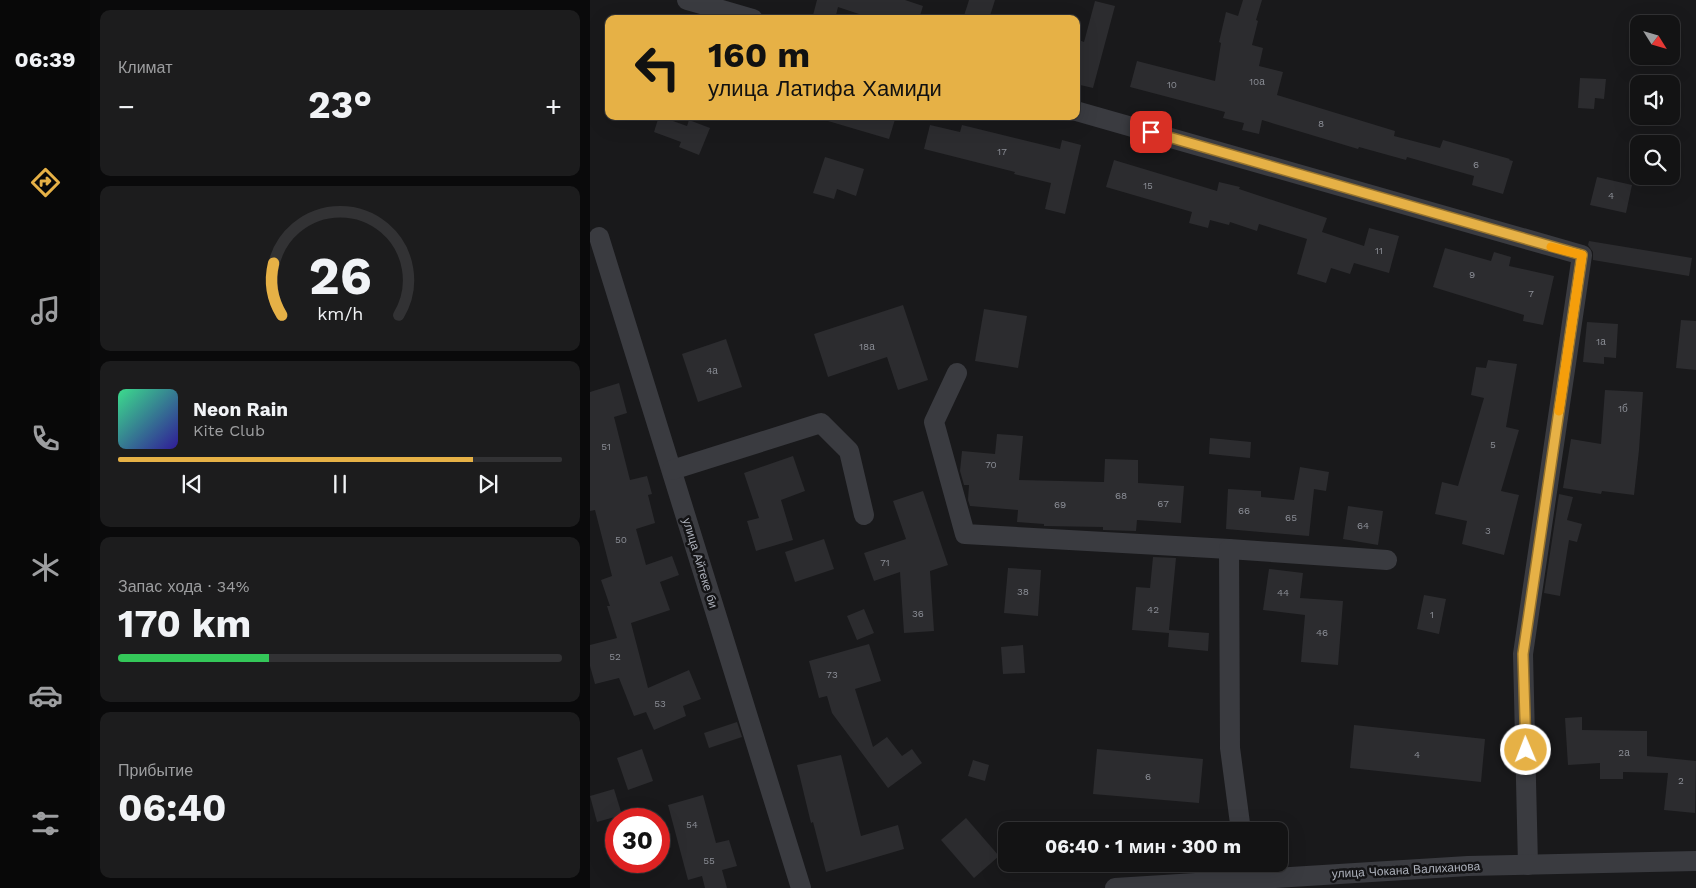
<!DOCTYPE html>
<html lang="ru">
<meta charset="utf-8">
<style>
:root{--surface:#131314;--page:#1c1c1d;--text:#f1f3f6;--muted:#9d9ea0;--line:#323234;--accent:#e6b146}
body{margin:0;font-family:"Work Sans",sans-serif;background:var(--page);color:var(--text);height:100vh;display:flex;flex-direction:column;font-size:19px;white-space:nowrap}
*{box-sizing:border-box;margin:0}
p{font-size:16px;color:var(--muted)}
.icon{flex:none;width:28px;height:28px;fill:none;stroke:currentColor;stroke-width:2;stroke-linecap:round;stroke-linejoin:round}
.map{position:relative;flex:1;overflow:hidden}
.details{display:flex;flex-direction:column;gap:10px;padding:10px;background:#0a0a0b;width:500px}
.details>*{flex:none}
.top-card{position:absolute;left:15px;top:15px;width:475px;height:105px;border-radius:10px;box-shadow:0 5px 20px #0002,0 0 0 1px var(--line);background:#e6b146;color:#111;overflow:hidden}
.needle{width:32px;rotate:127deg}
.controls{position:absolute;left:1040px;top:15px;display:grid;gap:10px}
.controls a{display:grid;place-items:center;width:50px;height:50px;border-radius:10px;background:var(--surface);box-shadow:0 5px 20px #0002,0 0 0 1px var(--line);font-size:25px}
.speed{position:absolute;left:15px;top:808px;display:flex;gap:10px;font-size:25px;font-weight:700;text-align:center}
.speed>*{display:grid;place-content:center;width:65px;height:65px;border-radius:50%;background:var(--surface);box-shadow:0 5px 20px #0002,0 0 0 1px var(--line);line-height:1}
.speed .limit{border:8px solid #d22;background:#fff;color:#111}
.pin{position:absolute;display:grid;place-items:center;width:42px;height:42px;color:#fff;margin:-21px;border-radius:10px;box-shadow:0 2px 8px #0006}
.me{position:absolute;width:55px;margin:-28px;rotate:359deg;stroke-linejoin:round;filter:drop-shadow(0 0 4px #0008)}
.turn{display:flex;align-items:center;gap:18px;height:105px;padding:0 20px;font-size:22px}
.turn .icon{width:65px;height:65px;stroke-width:2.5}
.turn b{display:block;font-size:35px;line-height:42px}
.big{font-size:38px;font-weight:700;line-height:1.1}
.details .tile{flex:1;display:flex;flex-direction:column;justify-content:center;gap:8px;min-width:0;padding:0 18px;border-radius:10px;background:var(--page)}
.details .dial{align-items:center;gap:0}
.dial svg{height:130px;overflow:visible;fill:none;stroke:var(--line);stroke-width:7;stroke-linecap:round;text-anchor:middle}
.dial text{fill:var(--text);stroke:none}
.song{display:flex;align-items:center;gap:15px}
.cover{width:60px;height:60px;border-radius:8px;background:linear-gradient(135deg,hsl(150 70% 55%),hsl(250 70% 35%))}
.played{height:5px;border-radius:2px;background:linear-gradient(90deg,var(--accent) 80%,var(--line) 80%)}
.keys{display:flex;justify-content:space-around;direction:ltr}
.heat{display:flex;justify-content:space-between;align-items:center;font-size:28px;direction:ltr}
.charge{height:8px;border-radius:4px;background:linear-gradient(90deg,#34c759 34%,var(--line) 0)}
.trip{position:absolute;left:408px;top:822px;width:290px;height:50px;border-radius:10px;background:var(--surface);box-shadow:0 5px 20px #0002,0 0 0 1px var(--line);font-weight:700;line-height:50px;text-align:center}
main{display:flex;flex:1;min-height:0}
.tab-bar{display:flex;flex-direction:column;width:90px;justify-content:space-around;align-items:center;background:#080808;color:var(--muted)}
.tab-bar .icon{width:35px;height:35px}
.tab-bar .current{color:var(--accent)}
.tab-bar b{font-size:22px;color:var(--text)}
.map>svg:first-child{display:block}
.building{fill:#2c2c2f}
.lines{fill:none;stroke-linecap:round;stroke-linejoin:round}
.minor{stroke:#3a3b40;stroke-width:20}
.route-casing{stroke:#96732e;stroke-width:12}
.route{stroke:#e6b146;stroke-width:9}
.slow{stroke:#f59e0b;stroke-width:9}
.labels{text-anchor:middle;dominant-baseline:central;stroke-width:5;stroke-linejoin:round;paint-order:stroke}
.number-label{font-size:10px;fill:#8b8e96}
.street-label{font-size:12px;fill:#acb0ba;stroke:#141416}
</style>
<main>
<nav class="tab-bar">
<b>06:39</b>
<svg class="icon current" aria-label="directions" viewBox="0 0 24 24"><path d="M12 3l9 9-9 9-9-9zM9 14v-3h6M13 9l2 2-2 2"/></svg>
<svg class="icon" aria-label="music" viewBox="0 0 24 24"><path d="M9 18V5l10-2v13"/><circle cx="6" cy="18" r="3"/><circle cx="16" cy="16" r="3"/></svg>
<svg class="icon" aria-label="phone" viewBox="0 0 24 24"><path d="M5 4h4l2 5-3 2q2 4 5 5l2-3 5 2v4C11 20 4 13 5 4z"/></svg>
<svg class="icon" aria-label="climate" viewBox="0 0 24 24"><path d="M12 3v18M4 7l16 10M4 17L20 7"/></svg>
<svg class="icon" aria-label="car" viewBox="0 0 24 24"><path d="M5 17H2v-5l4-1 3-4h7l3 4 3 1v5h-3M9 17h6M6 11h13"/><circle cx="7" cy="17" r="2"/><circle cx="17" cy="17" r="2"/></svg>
<svg class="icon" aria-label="filters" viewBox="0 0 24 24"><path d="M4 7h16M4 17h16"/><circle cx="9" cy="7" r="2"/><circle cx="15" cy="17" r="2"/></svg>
</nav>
<section class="details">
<div class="tile"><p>Климат</p>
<div class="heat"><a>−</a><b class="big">23°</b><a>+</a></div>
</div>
<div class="tile dial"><svg viewBox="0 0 100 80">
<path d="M14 69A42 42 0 1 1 86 69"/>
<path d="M14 69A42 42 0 0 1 9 37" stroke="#e6b146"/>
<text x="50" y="56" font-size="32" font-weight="700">26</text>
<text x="50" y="72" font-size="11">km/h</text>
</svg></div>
<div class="tile">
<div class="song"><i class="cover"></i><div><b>Neon Rain</b><p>Kite Club</p></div></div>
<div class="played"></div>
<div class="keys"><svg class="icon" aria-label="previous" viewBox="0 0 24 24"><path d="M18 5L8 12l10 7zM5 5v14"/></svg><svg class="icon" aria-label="pause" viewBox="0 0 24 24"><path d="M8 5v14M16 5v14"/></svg><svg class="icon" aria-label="next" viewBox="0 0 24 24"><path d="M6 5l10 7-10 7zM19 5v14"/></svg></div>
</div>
<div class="tile"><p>Запас хода · 34%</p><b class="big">170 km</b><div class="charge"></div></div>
<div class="tile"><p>Прибытие</p><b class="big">06:40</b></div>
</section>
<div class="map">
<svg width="1106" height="888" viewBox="0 0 1106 888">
<rect width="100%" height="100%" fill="#19191b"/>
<g class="building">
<path d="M 227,0 L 315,0 L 333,6 L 329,19 L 284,19 L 248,7 L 245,19 L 222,19 Z"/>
<path d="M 379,0 L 405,0 L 399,19 L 373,19 Z"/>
<path d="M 653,0 L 672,0 L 666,20 L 668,21 L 662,45 L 673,48 L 669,66 L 693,72 L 687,95 L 805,131 L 804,136 L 850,148 L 853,140 L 920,159 L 919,160 L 923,161 L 913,194 L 882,185 L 884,176 L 817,157 L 816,160 L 769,147 L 768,149 L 672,120 L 669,134 L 652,130 L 654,123 L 633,118 L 635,112 L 540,87 L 547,61 L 625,81 L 631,43 L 629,42 L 636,12 L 648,16 Z"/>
<path d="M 505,1 L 525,6 L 503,88 L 486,84 L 486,39 L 494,42 Z"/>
<path d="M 990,78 L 1016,79 L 1014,99 L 1005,98 L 1004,109 L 988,108 Z"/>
<path d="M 69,116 L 97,126 L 99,120 L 120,128 L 109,155 L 89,147 L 91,142 L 64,132 Z"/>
<path d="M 238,116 L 306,116 L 299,139 L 238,121 Z"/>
<path d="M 340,125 L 370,132 L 372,125 L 470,149 L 472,140 L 491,145 L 475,214 L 455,209 L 461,183 L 424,174 L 425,172 L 334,149 Z"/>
<path d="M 235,157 L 274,169 L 266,196 L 247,189 L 244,199 L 223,193 Z"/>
<path d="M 524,160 L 627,191 L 629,182 L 650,187 L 649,189 L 737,218 L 732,232 L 774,246 L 779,228 L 809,236 L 799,273 L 764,263 L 760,274 L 741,268 L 736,283 L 707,274 L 717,239 L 669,224 L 667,231 L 640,222 L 639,225 L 620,220 L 618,228 L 599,223 L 602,212 L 516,187 Z"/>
<path d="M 1007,177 L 1042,185 L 1036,213 L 1000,205 Z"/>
<path d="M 999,241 L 1102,258 L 1099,276 L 1003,260 L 1003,252 L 998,245 Z"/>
<path d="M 855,248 L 901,261 L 904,252 L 921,257 L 919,266 L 964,276 L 953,325 L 933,321 L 934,315 L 843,287 Z"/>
<path d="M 313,305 L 338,380 L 308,390 L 297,357 L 238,377 L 224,334 Z"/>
<path d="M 394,309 L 437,316 L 428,368 L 385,361 Z"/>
<path d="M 1091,320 L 1106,321 L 1106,370 L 1086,368 Z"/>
<path d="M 997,322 L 1028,324 L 1026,358 L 1014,357 L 1014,364 L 993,362 Z"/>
<path d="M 136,339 L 152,387 L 108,402 L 92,354 Z"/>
<path d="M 898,360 L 927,364 L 916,427 L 929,430 L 911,491 L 929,495 L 914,555 L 872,544 L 877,521 L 845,514 L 852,482 L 868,486 L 894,398 L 881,395 L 886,367 L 896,368 Z"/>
<path d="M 29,383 L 37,413 L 24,417 L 40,480 L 57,476 L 62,494 L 58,495 L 65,523 L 46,529 L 56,565 L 82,556 L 89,575 L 70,582 L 80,610 L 41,623 L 58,688 L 99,670 L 111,699 L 93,706 L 96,716 L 64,730 L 56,712 L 44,716 L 29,678 L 5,684 L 0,666 L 0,645 L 27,638 L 17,606 L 20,606 L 11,580 L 22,576 L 5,510 L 0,511 L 0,392 Z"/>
<path d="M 1015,390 L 1053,392 L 1049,450 L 1044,495 L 1012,491 L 1011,494 L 973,488 L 981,439 L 1011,444 Z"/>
<path d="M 407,434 L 433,436 L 429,480 L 514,482 L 515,459 L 548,460 L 548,483 L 594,486 L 591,523 L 547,520 L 546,531 L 513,530 L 513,527 L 454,526 L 454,524 L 427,522 L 428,510 L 380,506 L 378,500 L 379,485 L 374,485 L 370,471 L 372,451 L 405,454 Z"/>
<path d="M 620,438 L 661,442 L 660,458 L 619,454 Z"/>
<path d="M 203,456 L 215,491 L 191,500 L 203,540 L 166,551 L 157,521 L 169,518 L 154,473 Z"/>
<path d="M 710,467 L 739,472 L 736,491 L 724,489 L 719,536 L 636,529 L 638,489 L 671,491 L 671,497 L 704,500 Z"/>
<path d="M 333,491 L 358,565 L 340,571 L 344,631 L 314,633 L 310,572 L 284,581 L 274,553 L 316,539 L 303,501 Z"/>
<path d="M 969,494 L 983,497 L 977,520 L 992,524 L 987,542 L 979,540 L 970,596 L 954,593 Z"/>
<path d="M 758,506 L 793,511 L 788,545 L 753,539 Z"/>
<path d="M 234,539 L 244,569 L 205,582 L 195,552 Z"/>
<path d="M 563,557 L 586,558 L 579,630 L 619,633 L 618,651 L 578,647 L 579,633 L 542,630 L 546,587 L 560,588 Z"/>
<path d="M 418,568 L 451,570 L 448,616 L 414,613 Z"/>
<path d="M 679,569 L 713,573 L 710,598 L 753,601 L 748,665 L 711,662 L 715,615 L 673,610 Z"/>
<path d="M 834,595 L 856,599 L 849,634 L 827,629 Z"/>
<path d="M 274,609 L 284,633 L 267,640 L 257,616 Z"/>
<path d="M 279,644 L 291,681 L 265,689 L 283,747 L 297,737 L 312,756 L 322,749 L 332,763 L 298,788 L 242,713 L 237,696 L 229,698 L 219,661 Z"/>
<path d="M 433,645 L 435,673 L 413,674 L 411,647 Z"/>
<path d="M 992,717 L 992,730 L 1057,731 L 1057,756 L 1106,761 L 1105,813 L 1074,810 L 1078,773 L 1033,772 L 1033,779 L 1010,779 L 1010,763 L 978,765 L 975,718 Z"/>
<path d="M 147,722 L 152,737 L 119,748 L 114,733 Z"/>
<path d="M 764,725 L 895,739 L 891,782 L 760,768 Z"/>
<path d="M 52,749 L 63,781 L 38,790 L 27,758 Z"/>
<path d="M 507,749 L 613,759 L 609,803 L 503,794 Z"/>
<path d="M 251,755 L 271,836 L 308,825 L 314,849 L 236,872 L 223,822 L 221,823 L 207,765 Z"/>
<path d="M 383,760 L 399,765 L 395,781 L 378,776 Z"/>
<path d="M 24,789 L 32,815 L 7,822 L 0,796 Z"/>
<path d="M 113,795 L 126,843 L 139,840 L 147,866 L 132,870 L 137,888 L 115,888 L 112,876 L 98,880 L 78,805 Z"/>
<path d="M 376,818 L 409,856 L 384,878 L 351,840 Z"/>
</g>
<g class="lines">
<g class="minor">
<path d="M 97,0 L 163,19"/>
<path d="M 486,111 L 992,255 L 933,654 L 938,865"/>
<path d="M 9,237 L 211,888"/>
<path d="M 367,373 L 344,422 L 375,534 L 639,549"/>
<path d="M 82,470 L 231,423 L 259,451 L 274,515"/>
<path d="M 651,831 L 640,748 L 639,549 L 797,560"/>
<path d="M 525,888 L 878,866 L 1106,861"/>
</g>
</g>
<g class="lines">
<defs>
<path id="route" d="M 561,132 L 992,255 L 933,654 L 936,750"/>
</defs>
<use href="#route" class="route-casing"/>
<use href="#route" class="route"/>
<path class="slow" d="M 961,247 L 992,255 L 969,411"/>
</g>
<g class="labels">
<g class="number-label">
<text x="667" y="81">10а</text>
<text x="582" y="84">10</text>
<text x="731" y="123">8</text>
<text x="412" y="151">17</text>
<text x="886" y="164">6</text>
<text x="558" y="185">15</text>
<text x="1021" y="195">4</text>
<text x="789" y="250">11</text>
<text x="882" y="274">9</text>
<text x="941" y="293">7</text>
<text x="1011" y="341">1а</text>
<text x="277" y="346">18а</text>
<text x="122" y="370">4а</text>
<text x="1033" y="408">1б</text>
<text x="903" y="444">5</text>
<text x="16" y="446">51</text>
<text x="401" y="464">70</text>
<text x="531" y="495">68</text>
<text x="573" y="503">67</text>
<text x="470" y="504">69</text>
<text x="654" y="510">66</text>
<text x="701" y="517">65</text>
<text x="773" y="525">64</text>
<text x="898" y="530">3</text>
<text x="31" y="539">50</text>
<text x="295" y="562">71</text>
<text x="433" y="591">38</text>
<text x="693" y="592">44</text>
<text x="563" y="609">42</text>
<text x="328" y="613">36</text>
<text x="842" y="614">1</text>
<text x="732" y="632">46</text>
<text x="25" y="656">52</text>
<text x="242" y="674">73</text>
<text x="70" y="703">53</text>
<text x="1034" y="752">2а</text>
<text x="827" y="754">4</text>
<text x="558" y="776">6</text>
<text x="1091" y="780">2</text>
<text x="102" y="824">54</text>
<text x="119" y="860">55</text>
</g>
<g class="street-label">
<text transform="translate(110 563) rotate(73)">улица Айтеке би</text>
<text transform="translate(816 870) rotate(-3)">улица Чокана Валиханова</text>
</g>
</g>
</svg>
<div class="controls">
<a><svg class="needle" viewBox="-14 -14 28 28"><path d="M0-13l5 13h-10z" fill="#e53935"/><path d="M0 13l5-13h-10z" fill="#9d9ea0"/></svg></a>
<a><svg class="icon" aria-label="sound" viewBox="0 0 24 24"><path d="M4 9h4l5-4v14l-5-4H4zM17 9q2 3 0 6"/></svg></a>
<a><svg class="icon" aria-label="search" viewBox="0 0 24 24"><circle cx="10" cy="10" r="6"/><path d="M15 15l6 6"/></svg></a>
</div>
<div class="speed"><div class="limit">30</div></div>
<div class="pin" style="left:561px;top:132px;background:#d93025"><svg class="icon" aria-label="arrive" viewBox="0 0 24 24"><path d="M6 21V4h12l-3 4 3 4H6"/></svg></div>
<svg class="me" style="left:936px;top:750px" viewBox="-20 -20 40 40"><circle r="17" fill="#e6b146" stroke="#fff" stroke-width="3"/><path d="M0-11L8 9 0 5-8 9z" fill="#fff"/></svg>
<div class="trip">06:40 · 1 мин · 300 m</div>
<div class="top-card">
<div class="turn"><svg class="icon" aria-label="left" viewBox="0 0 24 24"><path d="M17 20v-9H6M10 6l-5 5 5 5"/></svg><div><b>160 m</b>улица Латифа Хамиди</div></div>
</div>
</div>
</main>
